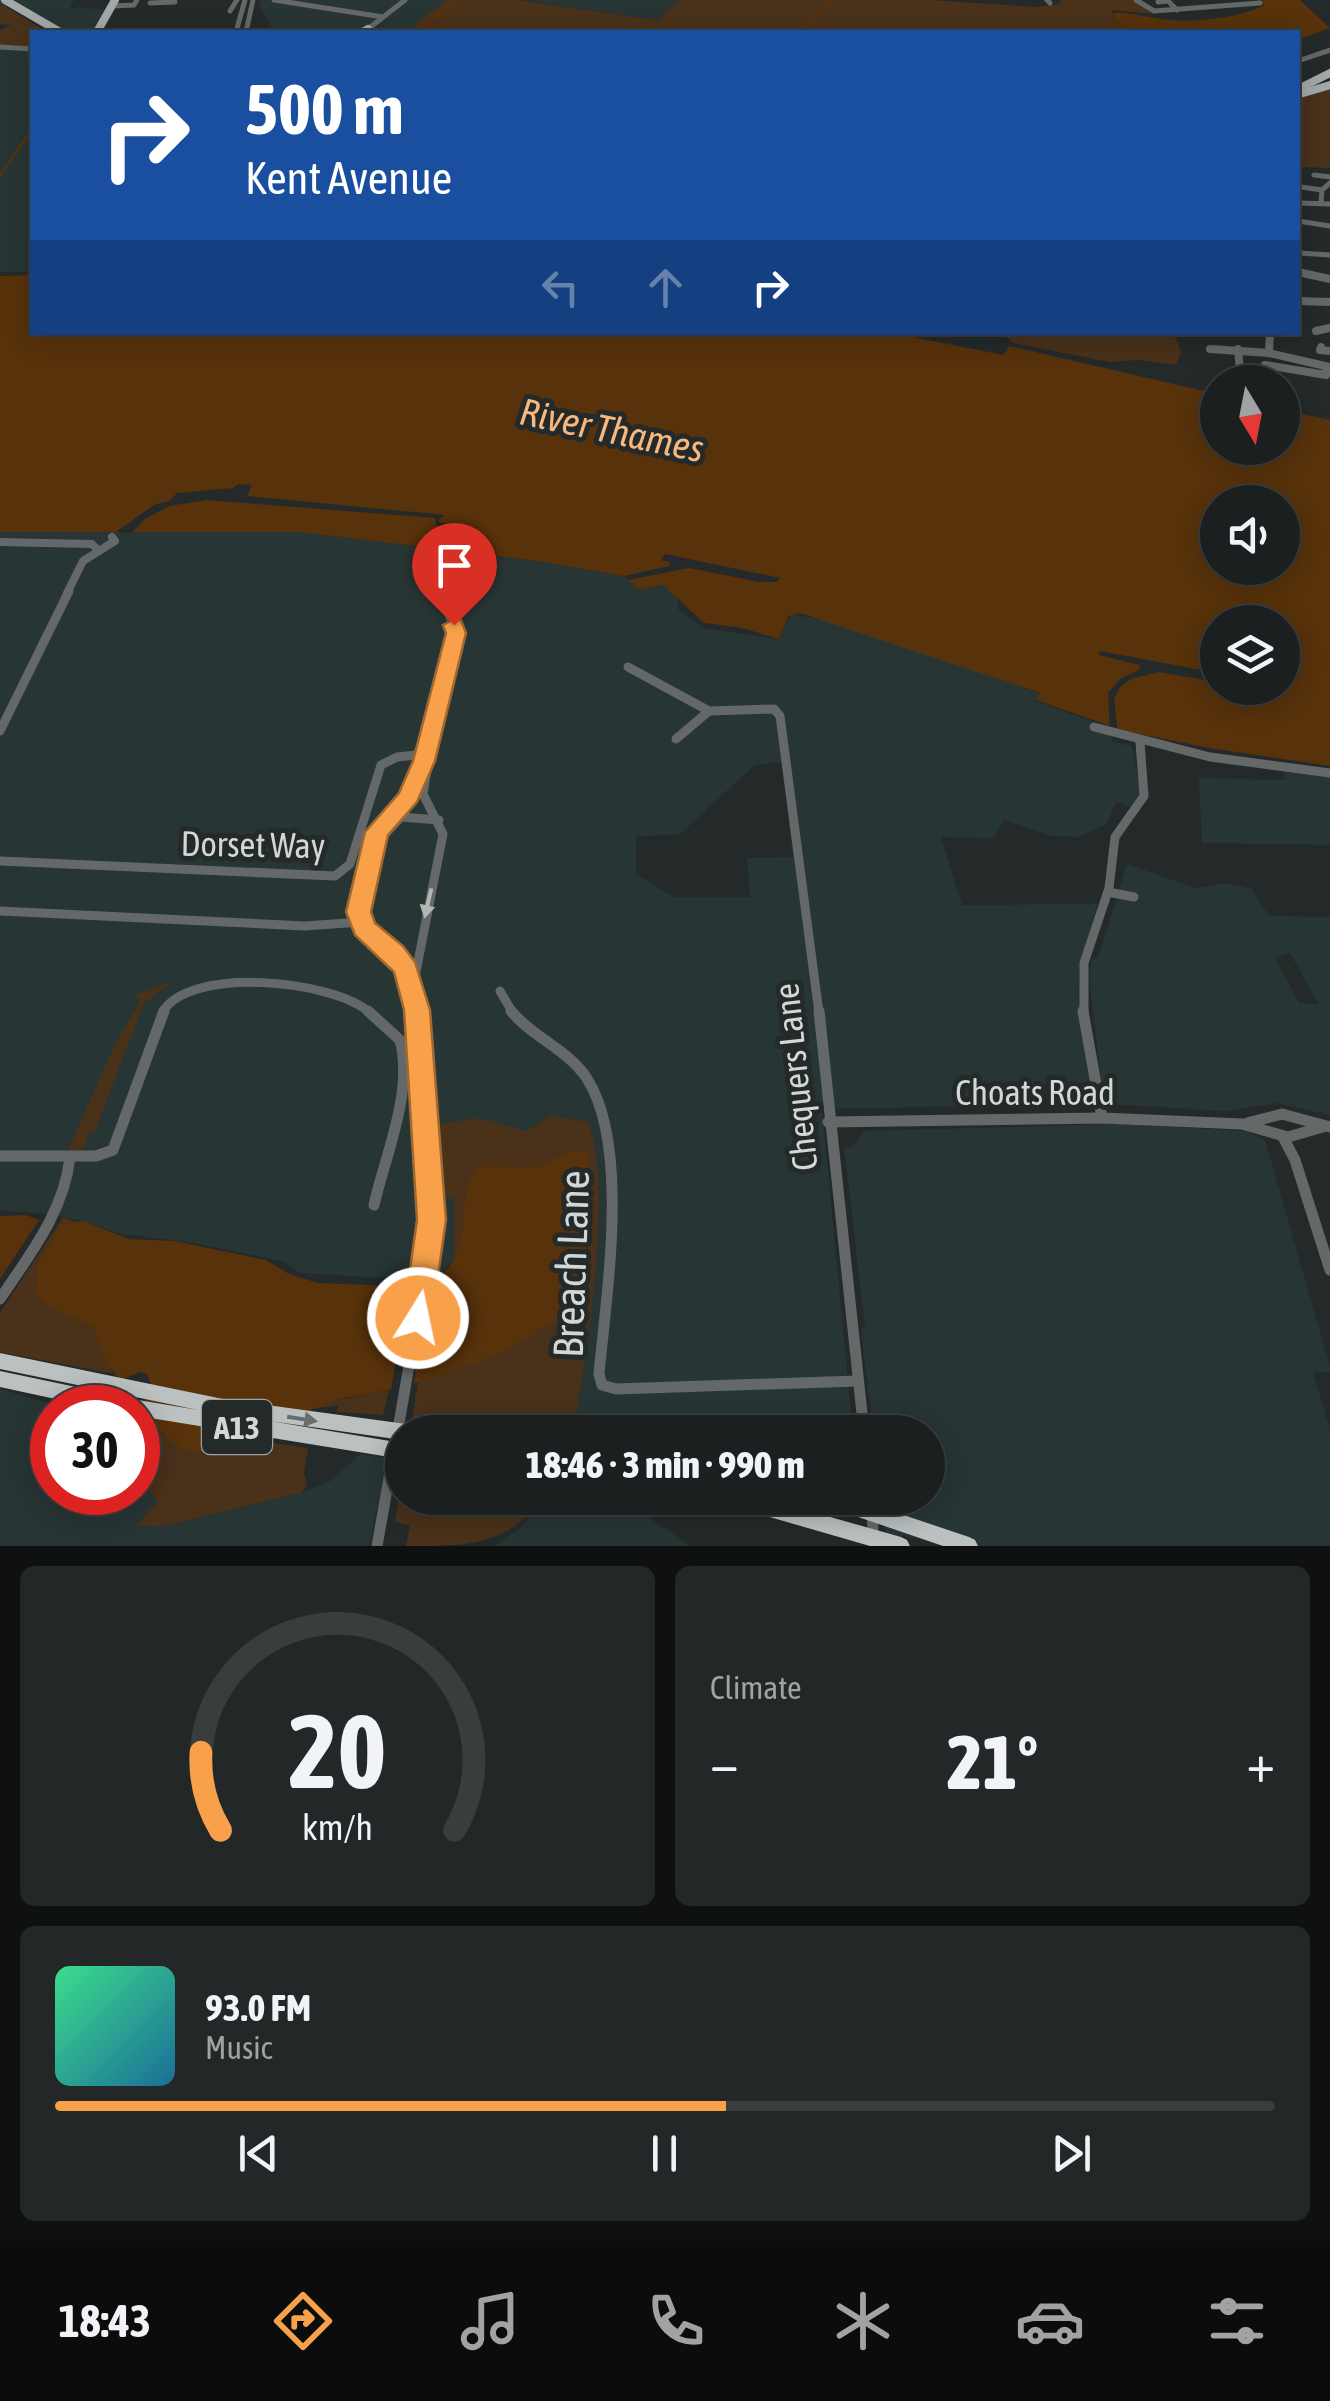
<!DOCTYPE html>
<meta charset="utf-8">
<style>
:root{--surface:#1b1f1f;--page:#242728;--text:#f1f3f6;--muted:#a0a2a4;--line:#393d3d;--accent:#f8a14a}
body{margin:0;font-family:"Asap Condensed",sans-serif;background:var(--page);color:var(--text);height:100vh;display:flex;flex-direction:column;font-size:38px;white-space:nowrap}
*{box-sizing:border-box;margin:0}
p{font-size:32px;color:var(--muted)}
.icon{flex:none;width:55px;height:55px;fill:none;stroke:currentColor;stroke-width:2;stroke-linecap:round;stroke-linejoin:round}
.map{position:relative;height:1546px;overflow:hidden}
.side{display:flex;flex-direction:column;gap:20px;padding:20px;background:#0f1111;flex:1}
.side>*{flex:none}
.hud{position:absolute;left:30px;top:30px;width:1270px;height:305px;border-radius:0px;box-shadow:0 5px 25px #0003,0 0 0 2px var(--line);background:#1a4fa0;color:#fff;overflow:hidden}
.needle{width:65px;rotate:170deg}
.tools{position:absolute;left:1200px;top:365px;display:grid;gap:20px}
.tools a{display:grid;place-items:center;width:100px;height:100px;border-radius:50%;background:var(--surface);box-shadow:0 5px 25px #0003,0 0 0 2px var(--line);font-size:50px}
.speed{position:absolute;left:30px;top:1385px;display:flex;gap:20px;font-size:50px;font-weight:700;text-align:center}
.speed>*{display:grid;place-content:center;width:130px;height:130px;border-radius:50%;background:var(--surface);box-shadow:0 5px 25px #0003,0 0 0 2px var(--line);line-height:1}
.speed .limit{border:15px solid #d22;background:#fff;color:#111}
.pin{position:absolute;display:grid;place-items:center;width:85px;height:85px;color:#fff;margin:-102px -42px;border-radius:50% 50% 50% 0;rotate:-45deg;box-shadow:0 0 10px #0007}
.pin .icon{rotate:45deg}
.me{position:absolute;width:110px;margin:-55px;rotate:10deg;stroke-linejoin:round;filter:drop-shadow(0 0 8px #0008)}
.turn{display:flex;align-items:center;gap:35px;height:210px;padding:0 50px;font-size:45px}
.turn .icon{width:130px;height:130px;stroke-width:2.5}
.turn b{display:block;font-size:70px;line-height:85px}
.lanes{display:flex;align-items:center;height:95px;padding:0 50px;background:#0003;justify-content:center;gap:50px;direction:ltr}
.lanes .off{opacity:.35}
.big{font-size:75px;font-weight:800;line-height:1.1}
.side .tile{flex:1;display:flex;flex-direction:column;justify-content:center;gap:15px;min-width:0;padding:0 35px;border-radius:15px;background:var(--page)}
.side .dial{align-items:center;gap:0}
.dial svg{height:260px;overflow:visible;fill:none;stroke:var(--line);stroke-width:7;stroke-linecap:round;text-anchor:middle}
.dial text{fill:var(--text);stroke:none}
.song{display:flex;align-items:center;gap:30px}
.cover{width:120px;height:120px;border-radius:15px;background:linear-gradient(135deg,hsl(150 70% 55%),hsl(200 70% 35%))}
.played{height:10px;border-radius:5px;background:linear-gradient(90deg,var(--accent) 55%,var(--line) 55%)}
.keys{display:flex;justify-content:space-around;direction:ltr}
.heat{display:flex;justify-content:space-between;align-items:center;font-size:55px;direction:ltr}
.side .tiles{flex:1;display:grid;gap:20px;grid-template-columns:1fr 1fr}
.tile:last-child{grid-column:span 2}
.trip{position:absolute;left:385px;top:1415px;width:560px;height:100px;border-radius:50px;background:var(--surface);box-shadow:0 5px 25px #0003,0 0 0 2px var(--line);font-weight:800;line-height:100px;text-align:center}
.tab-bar{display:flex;height:160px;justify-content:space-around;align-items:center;background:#0b0c0c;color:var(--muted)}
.tab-bar .icon{width:70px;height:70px}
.tab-bar .selected{color:var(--accent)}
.tab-bar b{font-size:45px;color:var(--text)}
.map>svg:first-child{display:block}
.built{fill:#283535;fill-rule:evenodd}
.green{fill:#49311a}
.water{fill:#57320b;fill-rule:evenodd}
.pier{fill:#242929}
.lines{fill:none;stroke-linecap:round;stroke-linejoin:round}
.stream{stroke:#57320b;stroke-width:2.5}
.minor-far3{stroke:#656868;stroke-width:5}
.minor-far2{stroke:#656868;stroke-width:8}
.minor-far1{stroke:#656868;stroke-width:9}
.minor{stroke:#656868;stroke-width:11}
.major{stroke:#a2a8a7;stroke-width:8}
.highway{fill:#bac1c0;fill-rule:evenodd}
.oneway{fill:#b2b6b5}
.oneway2{fill:#686d6d}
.route{fill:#f8a14a;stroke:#a16930;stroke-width:2.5}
.labels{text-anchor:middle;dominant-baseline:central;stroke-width:10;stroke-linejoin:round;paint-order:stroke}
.shield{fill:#242929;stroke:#9ea3a2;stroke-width:2.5}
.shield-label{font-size:32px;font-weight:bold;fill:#d3d7d6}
.street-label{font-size:35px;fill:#d3d7d6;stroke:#242929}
.water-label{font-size:38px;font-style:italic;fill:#f7b87f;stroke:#242929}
.near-street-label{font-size:42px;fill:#d3d7d6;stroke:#242929}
</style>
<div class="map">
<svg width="1330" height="1546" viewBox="0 0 1330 1546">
<rect width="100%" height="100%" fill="#242929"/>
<g class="built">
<path d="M 0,0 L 74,0 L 70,8 L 105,9 L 100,24 L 93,30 L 61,32 L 22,6 L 0,6 Z"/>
<path d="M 261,0 L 447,0 L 406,32 L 323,32 L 272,28 L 258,2 Z"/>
<path d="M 521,0 L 679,0 L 658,20 Z"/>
<path d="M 0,49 L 32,52 L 32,271 L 25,272 L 0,272 Z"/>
<path d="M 0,532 L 303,532 L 538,561 L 624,576 L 640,590 L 663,585 L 678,597 L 678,609 L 704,628 L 778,639 L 792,614 L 841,624 L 1041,694 L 1036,701 L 1110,728 L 1112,742 L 1132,746 L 1141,795 L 1135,809 L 1116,802 L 1107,824 L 1078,837 L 1052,836 L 1004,820 L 994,838 L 941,837 L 962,905 L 1097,904 L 1079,972 L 1094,1104 L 822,1109 L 853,1432 L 573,1432 L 590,1311 L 598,1224 L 597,1168 L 463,1145 L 454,1197 L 454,1259 L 435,1281 L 300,1273 L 282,1261 L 187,1242 L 121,1234 L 79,1220 L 41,1213 L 0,1211 ZM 782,762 L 793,857 L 747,858 L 750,897 L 674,897 L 636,874 L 636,836 L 679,835 L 755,765 Z"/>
<path d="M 1283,770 L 1330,772 L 1330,845 L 1202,843 L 1199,778 L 1285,780 Z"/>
<path d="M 1127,864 L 1196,888 L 1226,883 L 1252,889 L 1269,916 L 1330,917 L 1330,1115 L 1278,1103 L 1226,1111 L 1109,1104 L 1102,1087 L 1089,978 L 1092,959 L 1098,958 ZM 1290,953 L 1318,1003 L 1318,1004 L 1299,1003 L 1275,957 Z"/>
<path d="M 1120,1124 L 1246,1131 L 1265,1140 L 1330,1367 L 1330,1372 L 1313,1373 L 1330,1429 L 1330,1546 L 972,1546 L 886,1534 L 881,1498 L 928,1498 L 928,1432 L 873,1432 L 861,1329 L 865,1327 L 844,1147 L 851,1148 L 865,1131 Z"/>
<path d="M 0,1389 L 62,1407 L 52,1408 L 52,1492 L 138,1492 L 138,1480 L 158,1501 L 138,1526 L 163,1526 L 301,1493 L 332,1480 L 360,1454 L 388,1459 L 369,1546 L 0,1546 Z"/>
<path d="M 545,1498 L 631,1498 L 651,1519 L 691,1546 L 496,1546 L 521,1527 Z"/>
</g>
<g class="green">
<path d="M 446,0 L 518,0 L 658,20 L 679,0 L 931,0 L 1036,7 L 1059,4 L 1061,0 L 1133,0 L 1153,14 L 1112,10 L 1116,21 L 1132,32 L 406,32 Z"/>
<path d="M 0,6 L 5,6 L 47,32 L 32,32 L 32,47 L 0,45 L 0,30 L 11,25 L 0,24 Z"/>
<path d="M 1330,87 L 1330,168 L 1298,167 L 1298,98 Z"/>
<path d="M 1003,333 L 1173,333 L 1181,352 L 1176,365 L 1139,360 L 1110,362 L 1013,343 Z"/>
<path d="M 174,981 L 144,1003 L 95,1131 L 90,1131 L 82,1152 L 68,1150 L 115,1044 L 140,1002 L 134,995 Z"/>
<path d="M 550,1116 L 588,1122 C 614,1185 586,1362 573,1432 L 410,1432 L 418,1381 C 467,1371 556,1332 581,1288 C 592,1269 590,1174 588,1150 L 565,1152 L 537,1167 L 470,1182 L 462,1246 L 454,1259 L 454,1198 L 446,1197 L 439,1124 L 479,1118 L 526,1131 Z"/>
<path d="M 63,1217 L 79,1223 C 52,1242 37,1258 35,1291 L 47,1306 L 94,1328 L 114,1374 L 0,1352 L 0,1313 Z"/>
<path d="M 389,1390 L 383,1415 L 336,1412 L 339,1405 L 311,1409 L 332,1401 Z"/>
<path d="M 138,1422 L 159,1425 L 164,1436 L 219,1451 L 253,1440 L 308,1448 L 304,1473 L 307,1486 L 301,1493 L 163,1526 L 136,1526 L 158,1501 L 138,1480 Z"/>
<path d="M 402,1476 L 402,1498 L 545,1498 C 504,1546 472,1546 406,1546 L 410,1525 L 395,1522 Z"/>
</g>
<g class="water">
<path d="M 1260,0 L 1300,0 L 1330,28 L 1298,40 L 1298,32 L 1132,32 L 1116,21 L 1114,13 C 1132,12 1144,17 1161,19 C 1190,23 1238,19 1264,5 Z"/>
<path d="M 32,275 L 32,332 L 888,332 L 1003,355 L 1009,346 L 1217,394 L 1218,448 L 1282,448 L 1283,410 L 1330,420 L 1330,766 L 1209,748 L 1125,731 L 1036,700 L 1040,693 L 800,613 L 789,616 L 779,639 L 742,628 L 704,623 L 663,585 L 640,590 L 623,576 L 538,561 L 300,532 L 0,532 L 0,276 ZM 1218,502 L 1282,502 L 1282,568 L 1218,568 ZM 1218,622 L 1282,622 L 1282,688 L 1218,688 Z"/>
<path d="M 589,1150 L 585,1275 C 570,1340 441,1378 383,1391 C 366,1395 347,1396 330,1402 C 313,1408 297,1417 281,1425 L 285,1410 L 274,1409 L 266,1432 C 240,1446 201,1462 174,1444 C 162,1436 153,1419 142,1408 L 151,1384 L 147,1374 L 139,1372 L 120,1381 L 105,1359 L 94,1328 L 47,1306 L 35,1291 L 38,1265 L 60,1224 L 83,1221 L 129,1239 L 175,1241 L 266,1260 L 289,1274 L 318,1283 L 396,1286 L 408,1290 C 416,1286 432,1283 438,1278 C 477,1246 453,1199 477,1166 L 537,1167 L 566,1152 Z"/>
<path d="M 26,1215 L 39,1220 L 0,1279 L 0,1216 Z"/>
</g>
<g class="pier">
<path d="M 238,484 L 252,485 L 247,496 L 445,515 L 439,519 L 440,523 L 459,524 L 471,553 L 463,552 L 457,538 L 436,525 L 435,518 L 207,500 L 169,506 L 145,519 L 131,533 L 116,532 L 154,505 L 169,501 L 177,493 L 233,488 Z"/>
<path d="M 665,554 L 780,578 L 777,582 L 760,582 L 689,568 L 628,580 L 624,576 L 669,566 L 670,562 L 661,560 Z"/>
<path d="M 1100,651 L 1217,673 L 1217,682 L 1159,672 L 1131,679 L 1120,687 L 1114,699 L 1118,733 L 1110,731 L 1108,693 L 1121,678 L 1139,670 L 1140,665 L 1099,655 Z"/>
<path d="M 422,1278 L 432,1279 L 413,1387 L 390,1395 L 410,1284 Z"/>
</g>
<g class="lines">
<g class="stream">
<path d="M 417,32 L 456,0"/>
<path d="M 801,32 L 832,0"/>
<path d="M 0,175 L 32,130"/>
</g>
<g class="minor-far3">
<path d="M 274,0 L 383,17"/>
<path d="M 1047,0 L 1050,3"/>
<path d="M 1136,0 L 1154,11 L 1260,3"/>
<path d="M 1158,2 L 1168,1 L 1177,10"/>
<path d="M 150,3 L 175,2"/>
<path d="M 112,6 L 134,5 L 137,0"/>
<path d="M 230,11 L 237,0"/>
<path d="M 368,29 L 405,0"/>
<path d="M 236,32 L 245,0"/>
<path d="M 246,32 L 253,0"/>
<path d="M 0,47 L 32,49"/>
<path d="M 1298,61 L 1330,50"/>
<path d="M 1314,175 L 1330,177"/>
<path d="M 1301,187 L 1322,190"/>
<path d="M 1298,203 L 1330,204"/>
<path d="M 1321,203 L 1322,190 L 1330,183"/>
<path d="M 1298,221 L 1330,226"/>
<path d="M 1298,257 L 1299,253 L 1330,255"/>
</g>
<g class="minor-far2">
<path d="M 1298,272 L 1330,279"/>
<path d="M 1298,301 L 1330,302"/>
<path d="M 1316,331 L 1330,328"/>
<path d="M 1321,347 L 1320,350 L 1330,351"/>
<path d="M 1210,349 L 1269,353 L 1330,367"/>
<path d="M 1238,349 L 1241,382"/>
<path d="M 1269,353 L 1270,332"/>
<path d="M 1265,365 L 1326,375 L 1326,367"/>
<path d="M 1282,390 L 1290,392"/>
<path d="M 0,542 L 92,544 L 98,550"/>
<path d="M 67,593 L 83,561 L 115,541 L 112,537"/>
</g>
<g class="minor-far1">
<path d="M 628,667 L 709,711 L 774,709 L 780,716 L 819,1013"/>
<path d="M 1094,727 L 1210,757 L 1330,773"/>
<path d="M 0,731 L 69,591"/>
<path d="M 676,739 L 709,711"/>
<path d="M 375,845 L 401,817 L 439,820"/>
<path d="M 0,861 L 335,876 L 350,864 L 381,765 L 397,757 L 426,754"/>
<path d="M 1108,892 L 1134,897"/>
<path d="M 0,911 L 305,926 L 360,922"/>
<path d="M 414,982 L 443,834 L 423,794 L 428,764 L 424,761"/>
<path d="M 500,991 L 513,1013"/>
<path d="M 162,1013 C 188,965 335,980 370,1013"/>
<path d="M 416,1013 L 414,987 L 394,953 L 364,928 L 358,912 L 377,832 L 409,796 L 424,761 L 456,633 L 449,614"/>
<path d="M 1084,1013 L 1084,963 L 1109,888 L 1115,837 L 1144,796 L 1140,742"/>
</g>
<g class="minor">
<path d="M 368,1011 L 400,1040 C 414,1091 385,1156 374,1205"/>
<path d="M 511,1011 C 532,1037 567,1049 586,1077 C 631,1145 606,1296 599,1374 L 602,1385 L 616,1389 L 858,1381"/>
<path d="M 819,1011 L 864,1432"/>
<path d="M 1083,1011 L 1102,1118"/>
<path d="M 828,1122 L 1102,1118 L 1242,1124 L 1288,1137 L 1323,1127"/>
<path d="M 1247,1123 L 1282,1114 L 1330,1127"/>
<path d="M 1283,1137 L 1295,1160 L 1330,1270"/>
<path d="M 0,1156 L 96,1156 L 113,1150 L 164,1011"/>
<path d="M 0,1299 C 30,1254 64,1212 70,1157"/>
<path d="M 397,1435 L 430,1244 L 430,1162 L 416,1011"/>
<path d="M 871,1498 L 874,1546"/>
<path d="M 377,1546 L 394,1450"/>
</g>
<g class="major">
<path d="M 5,0 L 60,32"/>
<path d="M 97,32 L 115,0"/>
<path d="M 363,32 L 368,29"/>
<path d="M 1298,89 L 1330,73"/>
<path d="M 1300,94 L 1330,85"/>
</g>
<g class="highway">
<path d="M 0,1353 L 223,1399 L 406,1424 L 412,1426 L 415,1432 L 402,1432 L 402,1440 L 270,1421 L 402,1443 L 402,1459 L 138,1416 L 138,1408 L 97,1408 L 0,1387 L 0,1371 L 138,1400 L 198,1410 L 0,1369 Z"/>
<path d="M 726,1498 L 763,1498 L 901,1537 L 907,1540 L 910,1546 L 870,1546 L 735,1507 L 729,1504 Z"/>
<path d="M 820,1498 L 853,1498 L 969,1537 L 975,1540 L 978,1546 L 943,1546 L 829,1507 L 823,1504 Z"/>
</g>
</g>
<defs><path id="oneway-solid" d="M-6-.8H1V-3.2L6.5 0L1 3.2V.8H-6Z" transform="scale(2.5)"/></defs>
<use class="oneway" href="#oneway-solid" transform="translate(428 903) rotate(103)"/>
<use class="oneway2" href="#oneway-solid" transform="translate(302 1419) rotate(9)"/>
<path class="route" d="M 454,619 L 461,620 L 466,633 L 435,761 L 417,802 L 388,835 L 371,912 L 375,923 L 403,946 L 415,962 L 430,1010 L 446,1220 L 432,1318 L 428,1327 L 418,1331 L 407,1327 L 403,1318 L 417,1220 L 404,1010 L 394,972 L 355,935 L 346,912 L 365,832 L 399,793 L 413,761 L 446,633 L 443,625 Z"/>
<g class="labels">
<rect class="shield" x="202" y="1400" width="70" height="54" rx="8"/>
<g class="shield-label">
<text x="237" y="1427">A13</text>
</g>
<g class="street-label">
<text transform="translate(253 844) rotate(1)">Dorset Way</text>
<text transform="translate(795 1077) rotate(-96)">Chequers Lane</text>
<text x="1035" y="1092">Choats Road</text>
</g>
<g class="water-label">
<text transform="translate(612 430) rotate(12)">River Thames</text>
</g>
<g class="near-street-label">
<text transform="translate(571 1264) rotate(-88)">Breach Lane</text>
</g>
</g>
</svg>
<div class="tools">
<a><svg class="needle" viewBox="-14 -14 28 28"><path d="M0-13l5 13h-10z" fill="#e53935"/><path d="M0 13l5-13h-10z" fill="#a0a2a4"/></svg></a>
<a><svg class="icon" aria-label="sound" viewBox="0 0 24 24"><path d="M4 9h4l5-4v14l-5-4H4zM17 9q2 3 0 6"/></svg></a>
<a><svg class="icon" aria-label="layers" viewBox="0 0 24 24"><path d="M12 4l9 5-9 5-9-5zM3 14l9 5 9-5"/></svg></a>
</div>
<div class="speed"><div class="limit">30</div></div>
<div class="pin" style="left:454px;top:625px;background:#d93025"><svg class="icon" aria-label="arrive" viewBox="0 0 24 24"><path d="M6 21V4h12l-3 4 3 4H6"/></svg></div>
<svg class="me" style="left:418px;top:1318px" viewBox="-20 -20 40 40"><circle r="17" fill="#f8a14a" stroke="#fff" stroke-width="3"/><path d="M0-11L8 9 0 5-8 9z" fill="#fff"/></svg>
<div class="trip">18:46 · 3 min · 990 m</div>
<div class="hud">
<div class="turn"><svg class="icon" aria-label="right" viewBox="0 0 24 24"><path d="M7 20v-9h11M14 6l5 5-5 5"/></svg><div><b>500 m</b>Kent Avenue</div></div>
<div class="lanes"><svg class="icon off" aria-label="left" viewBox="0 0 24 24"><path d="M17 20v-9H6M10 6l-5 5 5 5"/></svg><svg class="icon off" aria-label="ahead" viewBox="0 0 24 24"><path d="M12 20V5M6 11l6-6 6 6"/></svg><svg class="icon" aria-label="right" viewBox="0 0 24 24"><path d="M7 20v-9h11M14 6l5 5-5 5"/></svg></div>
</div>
</div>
<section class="side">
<div class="tiles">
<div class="tile dial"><svg viewBox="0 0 100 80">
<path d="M14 69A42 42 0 1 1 86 69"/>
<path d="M14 69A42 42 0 0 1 8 45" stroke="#f8a14a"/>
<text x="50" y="56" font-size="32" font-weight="700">20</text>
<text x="50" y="72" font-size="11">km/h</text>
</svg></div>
<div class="tile"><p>Climate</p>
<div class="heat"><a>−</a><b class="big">21°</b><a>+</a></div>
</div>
<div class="tile">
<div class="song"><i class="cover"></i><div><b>93.0 FM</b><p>Music</p></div></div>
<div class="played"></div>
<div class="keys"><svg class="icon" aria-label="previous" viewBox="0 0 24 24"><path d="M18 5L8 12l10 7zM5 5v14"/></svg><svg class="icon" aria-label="pause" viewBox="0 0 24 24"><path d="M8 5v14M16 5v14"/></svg><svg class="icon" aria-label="next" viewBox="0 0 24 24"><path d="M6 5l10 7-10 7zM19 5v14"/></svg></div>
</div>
</div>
</section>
<nav class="tab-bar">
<b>18:43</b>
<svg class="icon selected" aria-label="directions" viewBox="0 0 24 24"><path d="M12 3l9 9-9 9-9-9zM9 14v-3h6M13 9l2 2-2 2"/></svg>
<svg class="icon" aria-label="music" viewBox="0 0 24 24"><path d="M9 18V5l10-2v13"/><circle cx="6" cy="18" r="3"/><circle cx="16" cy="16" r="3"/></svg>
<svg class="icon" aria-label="phone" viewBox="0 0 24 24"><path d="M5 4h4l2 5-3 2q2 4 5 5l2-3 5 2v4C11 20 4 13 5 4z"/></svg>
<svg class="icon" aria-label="climate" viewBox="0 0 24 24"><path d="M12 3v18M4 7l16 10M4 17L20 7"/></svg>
<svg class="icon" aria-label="car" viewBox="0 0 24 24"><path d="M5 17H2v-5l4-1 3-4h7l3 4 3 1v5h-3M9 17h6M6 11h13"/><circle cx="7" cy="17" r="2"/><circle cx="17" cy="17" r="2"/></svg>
<svg class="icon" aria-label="filters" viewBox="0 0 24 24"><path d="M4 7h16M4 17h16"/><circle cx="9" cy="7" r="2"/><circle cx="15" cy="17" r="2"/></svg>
</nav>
